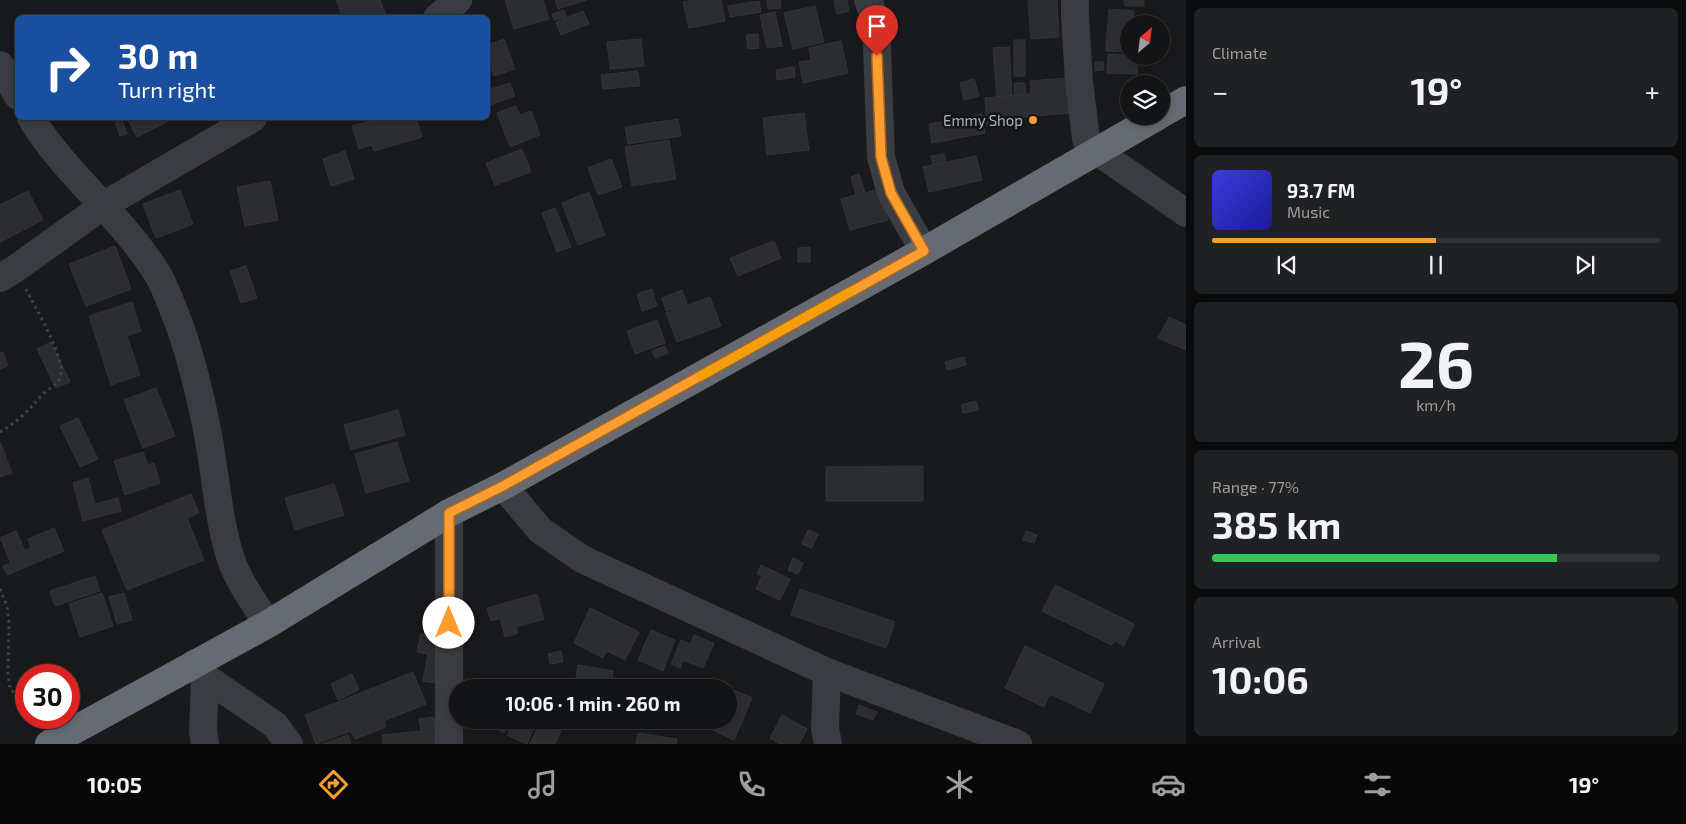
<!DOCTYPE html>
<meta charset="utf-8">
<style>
:root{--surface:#131415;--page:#202122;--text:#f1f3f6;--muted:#9d9ea0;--line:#323334;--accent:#fd9d30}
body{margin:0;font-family:"Exo 2",sans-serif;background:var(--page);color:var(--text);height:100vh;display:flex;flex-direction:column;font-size:19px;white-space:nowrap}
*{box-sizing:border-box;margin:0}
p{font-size:16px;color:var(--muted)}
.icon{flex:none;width:28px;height:28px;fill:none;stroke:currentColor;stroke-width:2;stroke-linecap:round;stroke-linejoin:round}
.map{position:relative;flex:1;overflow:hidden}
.drawer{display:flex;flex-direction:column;gap:8px;padding:8px;background:#0a0b0c;width:500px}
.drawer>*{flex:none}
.top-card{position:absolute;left:15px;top:15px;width:475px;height:105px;border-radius:8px;box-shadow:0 2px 8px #0003,0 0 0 1px var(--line);background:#1a4fa0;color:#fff;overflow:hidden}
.needle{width:32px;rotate:28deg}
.buttons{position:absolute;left:1120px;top:15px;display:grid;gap:10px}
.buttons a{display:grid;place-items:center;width:50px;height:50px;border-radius:50%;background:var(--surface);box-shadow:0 2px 8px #0003,0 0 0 1px var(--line);font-size:25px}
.speed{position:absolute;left:15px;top:664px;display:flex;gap:10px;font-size:25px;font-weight:700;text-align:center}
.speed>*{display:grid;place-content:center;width:65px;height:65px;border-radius:50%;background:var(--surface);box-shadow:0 2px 8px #0003,0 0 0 1px var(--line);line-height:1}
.speed .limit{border:8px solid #d22;background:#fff;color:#111}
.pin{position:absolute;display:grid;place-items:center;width:42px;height:42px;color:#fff;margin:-51px -21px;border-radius:50% 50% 50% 0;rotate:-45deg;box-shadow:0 0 5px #0007}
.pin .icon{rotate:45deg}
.me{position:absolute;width:55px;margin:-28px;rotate:0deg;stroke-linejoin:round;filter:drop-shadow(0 0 4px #0008)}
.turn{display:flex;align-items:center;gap:18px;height:105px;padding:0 20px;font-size:22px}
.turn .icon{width:65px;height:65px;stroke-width:2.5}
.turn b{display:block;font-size:35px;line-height:42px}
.big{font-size:38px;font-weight:700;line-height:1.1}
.drawer .tile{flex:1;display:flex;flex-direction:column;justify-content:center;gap:8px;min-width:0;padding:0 18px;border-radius:8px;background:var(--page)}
.drawer .dial{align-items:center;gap:0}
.dial b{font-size:65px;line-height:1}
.song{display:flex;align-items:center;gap:15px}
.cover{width:60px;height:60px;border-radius:8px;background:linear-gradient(135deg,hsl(240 70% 55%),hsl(240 70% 35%))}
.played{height:5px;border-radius:2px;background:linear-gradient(90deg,var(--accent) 50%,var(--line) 50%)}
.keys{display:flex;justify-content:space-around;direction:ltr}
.heat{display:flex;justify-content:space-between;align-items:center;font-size:28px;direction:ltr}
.charge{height:8px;border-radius:4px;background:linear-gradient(90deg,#34c759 77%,var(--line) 0)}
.trip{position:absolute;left:449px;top:679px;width:288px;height:50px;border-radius:25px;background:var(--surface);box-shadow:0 2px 8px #0003,0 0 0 1px var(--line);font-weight:700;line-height:50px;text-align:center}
.menu{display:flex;height:80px;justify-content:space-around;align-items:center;background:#080808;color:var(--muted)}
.menu .icon{width:35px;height:35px}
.menu .active{color:var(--accent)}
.menu b{font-size:22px;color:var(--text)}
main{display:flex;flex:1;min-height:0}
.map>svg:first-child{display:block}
.building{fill:#2c2d30;stroke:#333438}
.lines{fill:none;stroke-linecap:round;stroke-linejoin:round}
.path{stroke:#404348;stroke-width:3;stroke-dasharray:2.5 4;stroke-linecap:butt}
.minor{stroke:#3a3c41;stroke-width:28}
.highway{stroke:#666b73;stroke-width:28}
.route-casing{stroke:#a4661f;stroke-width:12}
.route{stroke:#fd9d30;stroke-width:9}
.slow{stroke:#f59e0b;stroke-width:9}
.poi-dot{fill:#fd9d30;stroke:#141517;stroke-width:2}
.labels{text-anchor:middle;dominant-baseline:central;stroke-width:5;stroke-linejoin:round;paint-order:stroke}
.poi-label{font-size:15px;fill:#abb3bc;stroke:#141517;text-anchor:end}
</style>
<main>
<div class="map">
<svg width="1186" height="744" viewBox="0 0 1186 744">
<rect width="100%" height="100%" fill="#191a1c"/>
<g class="building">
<path d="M 336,0 L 380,0 L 387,18 L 343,18 Z"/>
<path d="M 505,0 L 543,0 L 549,19 L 514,29 Z"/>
<path d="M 555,0 L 586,0 L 558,9 Z"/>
<path d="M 692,0 L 721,0 L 725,21 L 689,28 L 683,2 Z"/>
<path d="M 767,0 L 780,0 L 781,8 L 768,9 Z"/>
<path d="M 847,0 L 849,11 L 837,14 L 834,1 Z"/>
<path d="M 1028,0 L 1057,0 L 1059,37 L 1031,39 Z"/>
<path d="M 1124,0 L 1144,0 L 1144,6 L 1125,6 Z"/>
<path d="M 759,1 L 761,12 L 730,17 L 728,6 Z"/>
<path d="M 815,6 L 824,42 L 793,49 L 784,13 Z"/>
<path d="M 1109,9 L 1134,11 L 1133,24 L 1129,24 L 1129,52 L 1106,51 Z"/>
<path d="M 564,10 L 566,17 L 554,20 L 552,14 Z"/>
<path d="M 583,11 L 589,24 L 561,35 L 556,22 Z"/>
<path d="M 775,12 L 782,46 L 767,48 L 760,15 Z"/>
<path d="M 758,34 L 759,48 L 748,49 L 746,35 Z"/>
<path d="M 504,39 L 515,69 L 494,76 L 488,59 L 488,45 Z"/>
<path d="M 641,39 L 644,66 L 610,69 L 607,42 Z"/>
<rect x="1014" y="40" width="11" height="36"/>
<path d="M 841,41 L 848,73 L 803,83 L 799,62 L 811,60 L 809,48 Z"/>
<path d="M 1009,47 L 1013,110 L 998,111 L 993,48 Z"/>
<path d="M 1108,54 L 1137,56 L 1137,74 L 1107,73 Z"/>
<path d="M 1095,62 L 1103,62 L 1104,70 L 1095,71 Z"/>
<path d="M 794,67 L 795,77 L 777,80 L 776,70 Z"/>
<path d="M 638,71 L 640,86 L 603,89 L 601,75 Z"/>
<path d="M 1068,78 L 1072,113 L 996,119 L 996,125 L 987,126 L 985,98 L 1031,94 L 1030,81 Z"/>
<path d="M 974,79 L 979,96 L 964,100 L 960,83 Z"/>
<path d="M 488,80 L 491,89 L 510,83 L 515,96 L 488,106 Z"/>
<path d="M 1014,83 L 1025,83 L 1026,95 L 1015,95 Z"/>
<path d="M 516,106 L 520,115 L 531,111 L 540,135 L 510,147 L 497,113 Z"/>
<path d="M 804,113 L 809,150 L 767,155 L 763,118 Z"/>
<path d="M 982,114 L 985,133 L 932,143 L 929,124 Z"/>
<path d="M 127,118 L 167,118 L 169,121 L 137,137 Z"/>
<path d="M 380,118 L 416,118 L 422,137 L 374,151 L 372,145 L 359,149 L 352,126 Z"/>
<path d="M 678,119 L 681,136 L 628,144 L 625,127 Z"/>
<path d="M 122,120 L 127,134 L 120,136 L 115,122 Z"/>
<path d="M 669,140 L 676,179 L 632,186 L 625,147 Z"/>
<path d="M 522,149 L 531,172 L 495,185 L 486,163 Z"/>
<path d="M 345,151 L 354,179 L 331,186 L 323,159 Z"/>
<path d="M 944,154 L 948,171 L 935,174 L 931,156 Z"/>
<path d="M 976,156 L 982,180 L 929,192 L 923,167 Z"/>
<path d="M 611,159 L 622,187 L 598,195 L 588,168 Z"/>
<path d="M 859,174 L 865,193 L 879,189 L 888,220 L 850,230 L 841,199 L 856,195 L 851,177 Z"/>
<path d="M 270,181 L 278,220 L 245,226 L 237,187 Z"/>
<path d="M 180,190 L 193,224 L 156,238 L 143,204 Z"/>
<path d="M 28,191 L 43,220 L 0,242 L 0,205 Z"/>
<path d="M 589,192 L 605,235 L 578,245 L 562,203 Z"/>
<path d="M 555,208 L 571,247 L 557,252 L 542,213 Z"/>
<path d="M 774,241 L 781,258 L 738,276 L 730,258 Z"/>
<path d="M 115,246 L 131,289 L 86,306 L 69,264 Z"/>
<path d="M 810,247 L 810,262 L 798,262 L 798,248 Z"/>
<path d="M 246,266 L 257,298 L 241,303 L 230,271 Z"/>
<path d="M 652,289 L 657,306 L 642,311 L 637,294 Z"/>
<path d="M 682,290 L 687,304 L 666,311 L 662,298 Z"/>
<path d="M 710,297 L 721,326 L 677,342 L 666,313 Z"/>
<path d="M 132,302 L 141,331 L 127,336 L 140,375 L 111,385 L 89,316 Z"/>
<path d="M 1169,317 L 1186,325 L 1186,350 L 1158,338 Z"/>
<path d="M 657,320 L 665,343 L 635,354 L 627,331 Z"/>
<path d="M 51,342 L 70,382 L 56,388 L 37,349 Z"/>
<path d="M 665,346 L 668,353 L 655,358 L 652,351 Z"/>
<path d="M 3,352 L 8,366 L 0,369 L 0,353 Z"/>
<path d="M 964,357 L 966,365 L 947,370 L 945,362 Z"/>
<path d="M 156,388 L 175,436 L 143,448 L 124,400 Z"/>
<path d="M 976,401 L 979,410 L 963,413 L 961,405 Z"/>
<path d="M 398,410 L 405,435 L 351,450 L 344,425 Z"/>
<path d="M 78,418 L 98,459 L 80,467 L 60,426 Z"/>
<path d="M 0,442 L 12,473 L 0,477 Z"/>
<path d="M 397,442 L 409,481 L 366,493 L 355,454 Z"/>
<path d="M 143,452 L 148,465 L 154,463 L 160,483 L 125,495 L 114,461 Z"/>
<path d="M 923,466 L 923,501 L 826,501 L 826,467 Z"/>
<path d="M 88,478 L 95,504 L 118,498 L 121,511 L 83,521 L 73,483 Z"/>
<path d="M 334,484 L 344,515 L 295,530 L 285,498 Z"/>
<path d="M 191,494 L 199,513 L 187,518 L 204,560 L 127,590 L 102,530 Z"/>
<path d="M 54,528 L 64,551 L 7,575 L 3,566 L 11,563 L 0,538 L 16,531 L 25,551 L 31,548 L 28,539 Z"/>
<path d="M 808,530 L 818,534 L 812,548 L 802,544 Z"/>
<path d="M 1026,531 L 1037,535 L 1034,543 L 1023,540 Z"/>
<path d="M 793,558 L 803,563 L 798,574 L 788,570 Z"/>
<path d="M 761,565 L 790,579 L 780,600 L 756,589 L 762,576 L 757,574 Z"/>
<path d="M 95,576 L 100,591 L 55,606 L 50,591 Z"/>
<path d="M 1055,585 L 1134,624 L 1124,646 L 1115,641 L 1112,645 L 1042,611 Z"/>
<path d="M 800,589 L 895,622 L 886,648 L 791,615 Z"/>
<path d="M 102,593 L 113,626 L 80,637 L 69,604 Z"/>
<path d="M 124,593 L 132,620 L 117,624 L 109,597 Z"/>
<path d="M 537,594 L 544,619 L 516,627 L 518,633 L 505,637 L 500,618 L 491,621 L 487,608 Z"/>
<path d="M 590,608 L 639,632 L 625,660 L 607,651 L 603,658 L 574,643 Z"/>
<path d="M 651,630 L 675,640 L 663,671 L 638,660 Z"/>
<path d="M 421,633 L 445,638 L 436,683 L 423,681 L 428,654 L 417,652 Z"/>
<path d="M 694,635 L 714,643 L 703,668 L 683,660 L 680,668 L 671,664 L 681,640 L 691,644 Z"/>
<path d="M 1025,646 L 1104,684 L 1090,713 L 1050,694 L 1044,707 L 1005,688 Z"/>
<path d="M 561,651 L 563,662 L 550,664 L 548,654 Z"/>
<path d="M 578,665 L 613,671 L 611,688 L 597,688 L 575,684 Z"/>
<path d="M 413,672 L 426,704 L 384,721 L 386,727 L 355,739 L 351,731 L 316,744 L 305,715 Z"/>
<path d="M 352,674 L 359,690 L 338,700 L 331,684 Z"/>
<path d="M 734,690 L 752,698 L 734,740 L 700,724 L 698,729 L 678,720 L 728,720 L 728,696 L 731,697 Z"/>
<path d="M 859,705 L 877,712 L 873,720 L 856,714 Z"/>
<path d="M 782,715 L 807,729 L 799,744 L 780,744 L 770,738 Z"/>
<path d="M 434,717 L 437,744 L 383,744 L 382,735 L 421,731 L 419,719 Z"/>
<path d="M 486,720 L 511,720 L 504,733 L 485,722 Z"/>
<path d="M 514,720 L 537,720 L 527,744 L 507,735 Z"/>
<path d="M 541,720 L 566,720 L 555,744 L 530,744 Z"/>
<path d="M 638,733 L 677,739 L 676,744 L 636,744 Z"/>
<path d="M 348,735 L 351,744 L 322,744 Z"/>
</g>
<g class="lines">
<g class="path">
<path d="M 0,432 C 20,420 28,411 43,394 C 48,389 57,385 60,378 C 68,361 34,306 26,289"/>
<path d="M 0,589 L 7,606 L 9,623 L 8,675 L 10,688 L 26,707"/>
<path d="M 34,718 L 39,723"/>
</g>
<g class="minor">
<path d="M 868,0 L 876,21 L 881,157 L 891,193 L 924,251"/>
<path d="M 1075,0 L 1075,17 L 1079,81 L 1086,139 L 1098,152 L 1186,213"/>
<path d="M 437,18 L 458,0"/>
<path d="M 0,65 L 18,96"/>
<path d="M 31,118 C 66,175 121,216 157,273 C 164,284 169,299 174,311 C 190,351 200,393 208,435 C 216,477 218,521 232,562 C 240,584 255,604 268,624"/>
<path d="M 0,278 L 15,269 L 104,205 L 253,118"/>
<path d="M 503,486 L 540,530 L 582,559 L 827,672 L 1018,744"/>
<path d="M 195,663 L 205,677 L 275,725 L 289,744"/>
<path d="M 827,672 L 825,728 L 828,744"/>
<path d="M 205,744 L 203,731 L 205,677"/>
<path d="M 449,744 L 449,513"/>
</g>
<g class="highway">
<path d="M 1161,114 L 1186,100"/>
<path d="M 49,744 L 268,624 L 449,513 L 503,486 L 924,251 L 1158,116"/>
</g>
</g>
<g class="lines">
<defs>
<path id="route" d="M 449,623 L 449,513 L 503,486 L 924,251 L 891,193 L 881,157 L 877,56"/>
</defs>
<use href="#route" class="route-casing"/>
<use href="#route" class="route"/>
<path class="slow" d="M 701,376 L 850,292"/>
</g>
<circle class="poi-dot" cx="1033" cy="120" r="5"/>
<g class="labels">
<g class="poi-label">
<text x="1023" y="120">Emmy Shop</text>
</g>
</g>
</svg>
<div class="buttons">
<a><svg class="needle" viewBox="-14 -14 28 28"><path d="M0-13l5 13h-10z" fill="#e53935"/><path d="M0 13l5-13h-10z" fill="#9d9ea0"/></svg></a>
<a><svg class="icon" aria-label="layers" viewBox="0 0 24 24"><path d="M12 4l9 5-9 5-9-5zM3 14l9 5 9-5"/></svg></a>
</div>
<div class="speed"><div class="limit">30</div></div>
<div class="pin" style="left:877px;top:56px;background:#d93025"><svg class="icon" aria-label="arrive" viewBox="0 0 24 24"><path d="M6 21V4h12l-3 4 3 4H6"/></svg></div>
<svg class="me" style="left:449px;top:623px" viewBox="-20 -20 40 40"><circle r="19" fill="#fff"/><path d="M0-13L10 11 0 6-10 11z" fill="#fd9d30"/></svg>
<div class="trip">10:06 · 1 min · 260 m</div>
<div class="top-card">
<div class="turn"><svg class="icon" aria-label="right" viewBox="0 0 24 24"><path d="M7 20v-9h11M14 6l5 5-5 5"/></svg><div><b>30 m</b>Turn right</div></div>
</div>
</div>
<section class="drawer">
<div class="tile"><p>Climate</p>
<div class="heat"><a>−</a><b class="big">19°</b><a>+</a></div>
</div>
<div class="tile">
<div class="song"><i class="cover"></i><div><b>93.7 FM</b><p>Music</p></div></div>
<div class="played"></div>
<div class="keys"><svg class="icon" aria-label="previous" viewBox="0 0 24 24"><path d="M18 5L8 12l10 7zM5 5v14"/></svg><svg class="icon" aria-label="pause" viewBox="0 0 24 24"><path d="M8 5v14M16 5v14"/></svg><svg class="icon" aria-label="next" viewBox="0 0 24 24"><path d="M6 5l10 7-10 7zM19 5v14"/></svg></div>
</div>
<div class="tile dial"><b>26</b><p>km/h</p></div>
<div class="tile"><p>Range · 77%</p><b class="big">385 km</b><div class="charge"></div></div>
<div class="tile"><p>Arrival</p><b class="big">10:06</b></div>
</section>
</main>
<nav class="menu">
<b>10:05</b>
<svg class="icon active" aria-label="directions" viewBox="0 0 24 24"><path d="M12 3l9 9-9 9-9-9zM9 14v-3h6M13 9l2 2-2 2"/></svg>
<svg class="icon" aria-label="music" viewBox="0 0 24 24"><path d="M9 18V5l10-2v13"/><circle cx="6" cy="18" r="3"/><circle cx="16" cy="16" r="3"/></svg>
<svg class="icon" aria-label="phone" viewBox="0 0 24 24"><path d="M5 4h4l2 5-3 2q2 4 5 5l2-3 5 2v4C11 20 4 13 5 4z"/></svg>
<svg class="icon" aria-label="climate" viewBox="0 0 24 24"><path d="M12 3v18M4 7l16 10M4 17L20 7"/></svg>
<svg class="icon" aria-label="car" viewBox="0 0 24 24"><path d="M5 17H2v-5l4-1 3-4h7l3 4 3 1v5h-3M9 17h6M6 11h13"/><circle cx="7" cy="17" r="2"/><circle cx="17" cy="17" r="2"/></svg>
<svg class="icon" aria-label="filters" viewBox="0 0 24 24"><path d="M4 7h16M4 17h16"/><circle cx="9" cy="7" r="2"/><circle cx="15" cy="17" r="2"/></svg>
<b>19°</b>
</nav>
